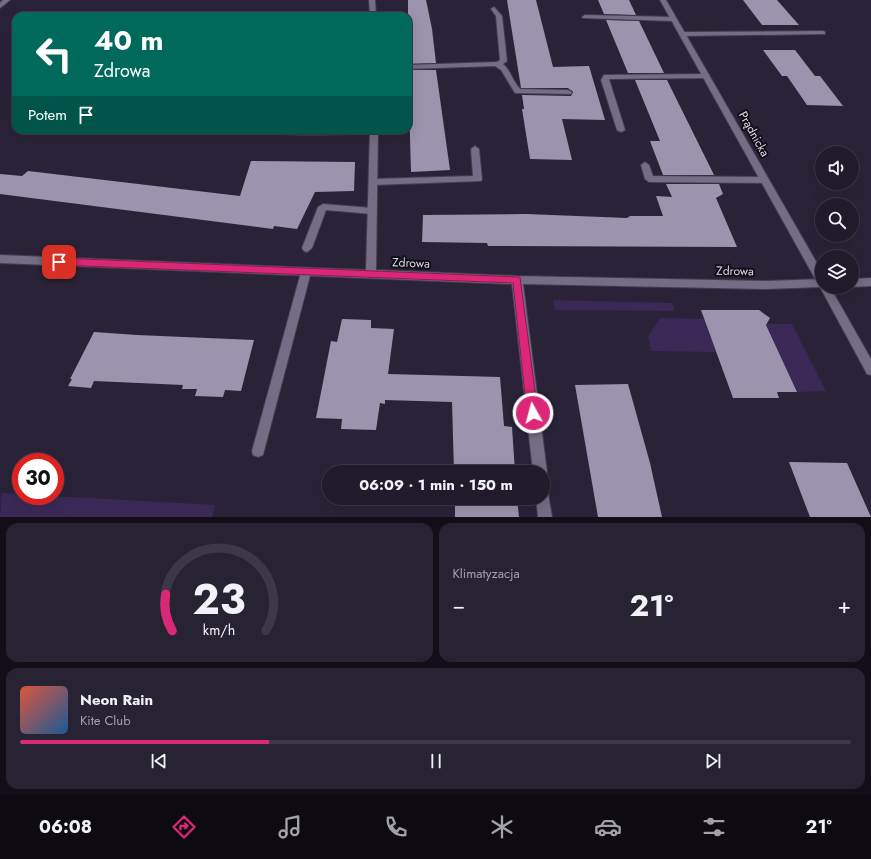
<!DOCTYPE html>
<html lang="pl">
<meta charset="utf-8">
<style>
:root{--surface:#201a2a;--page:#282332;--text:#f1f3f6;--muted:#a2a1a8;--line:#3d3847;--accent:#db2777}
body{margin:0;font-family:Jost,sans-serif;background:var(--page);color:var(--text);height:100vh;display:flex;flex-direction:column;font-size:15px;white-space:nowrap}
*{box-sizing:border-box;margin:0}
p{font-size:13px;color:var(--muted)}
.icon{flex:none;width:22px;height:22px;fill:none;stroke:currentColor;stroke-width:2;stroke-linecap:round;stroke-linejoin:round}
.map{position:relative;height:517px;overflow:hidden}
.sheet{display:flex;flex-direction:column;gap:6px;padding:6px;background:#120e17;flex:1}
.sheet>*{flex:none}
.guide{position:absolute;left:12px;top:12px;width:400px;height:122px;border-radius:12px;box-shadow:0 4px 16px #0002,0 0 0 1px var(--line);background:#00695c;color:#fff;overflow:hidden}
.controls{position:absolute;left:815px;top:146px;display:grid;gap:8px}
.controls a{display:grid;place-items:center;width:44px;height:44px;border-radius:50%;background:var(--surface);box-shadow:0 4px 16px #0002,0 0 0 1px var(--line);font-size:20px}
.speed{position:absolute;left:12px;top:453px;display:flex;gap:8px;font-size:20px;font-weight:700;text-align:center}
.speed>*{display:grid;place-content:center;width:52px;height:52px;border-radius:50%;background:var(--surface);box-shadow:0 4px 16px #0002,0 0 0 1px var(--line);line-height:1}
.speed .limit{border:6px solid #d22;background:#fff;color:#111}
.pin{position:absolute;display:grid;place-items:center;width:34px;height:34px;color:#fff;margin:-17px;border-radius:8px;box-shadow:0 2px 6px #0006}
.me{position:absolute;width:44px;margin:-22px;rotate:353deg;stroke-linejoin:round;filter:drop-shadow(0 0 3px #0008)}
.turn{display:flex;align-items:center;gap:14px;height:84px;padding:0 16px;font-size:18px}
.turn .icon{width:52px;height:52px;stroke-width:2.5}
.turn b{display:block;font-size:28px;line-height:34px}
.then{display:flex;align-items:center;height:38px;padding:0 16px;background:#0003;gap:8px;font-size:15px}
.big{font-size:30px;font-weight:700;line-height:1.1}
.sheet .tile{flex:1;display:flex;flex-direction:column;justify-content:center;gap:6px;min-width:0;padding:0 14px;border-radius:12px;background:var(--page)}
.sheet .dial{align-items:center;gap:0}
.dial svg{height:104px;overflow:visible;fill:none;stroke:var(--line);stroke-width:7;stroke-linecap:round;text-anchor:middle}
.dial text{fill:var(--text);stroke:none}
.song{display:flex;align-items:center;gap:12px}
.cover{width:48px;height:48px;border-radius:6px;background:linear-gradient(135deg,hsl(10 70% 55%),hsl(210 70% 35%))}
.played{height:4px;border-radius:2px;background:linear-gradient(90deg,var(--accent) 30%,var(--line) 30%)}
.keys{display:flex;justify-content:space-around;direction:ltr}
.heat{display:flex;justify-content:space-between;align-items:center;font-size:22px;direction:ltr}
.sheet .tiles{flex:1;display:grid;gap:6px;grid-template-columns:1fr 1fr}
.tile:last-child{grid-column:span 2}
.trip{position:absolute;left:322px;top:465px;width:228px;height:40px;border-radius:20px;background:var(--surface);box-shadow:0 4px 16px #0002,0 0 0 1px var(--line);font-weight:700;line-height:40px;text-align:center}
.menu{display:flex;height:64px;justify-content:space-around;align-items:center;background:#0d0a11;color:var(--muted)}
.menu .icon{width:28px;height:28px}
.menu .on{color:var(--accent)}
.menu b{font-size:18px;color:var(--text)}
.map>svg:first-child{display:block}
.green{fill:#3a2956}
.building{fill:#9c94ae}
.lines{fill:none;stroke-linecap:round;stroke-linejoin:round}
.lane-casing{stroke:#443e4f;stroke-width:2}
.street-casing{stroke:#443e4f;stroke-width:2}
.secondary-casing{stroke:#443e4f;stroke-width:2}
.lane{fill:#746d85;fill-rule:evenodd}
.street{fill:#746d85;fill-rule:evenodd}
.secondary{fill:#746d85;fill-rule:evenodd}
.route{fill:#db2777;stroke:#8e194d}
.labels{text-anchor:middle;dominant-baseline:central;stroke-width:4;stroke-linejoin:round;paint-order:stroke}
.street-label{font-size:12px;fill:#dfdbe8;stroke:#120f18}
</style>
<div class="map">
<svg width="871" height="517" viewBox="0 0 871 517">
<rect width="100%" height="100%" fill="#2a2338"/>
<g class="green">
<path d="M 553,300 L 672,303 L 675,311 L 555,310 Z"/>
<path d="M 660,318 L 704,319 L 716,352 L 651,351 L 648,337 Z"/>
<path d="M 766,324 L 792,324 L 826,391 L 797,392 Z"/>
<path d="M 2,493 L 21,494 L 21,496 L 52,496 L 215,505 L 212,517 L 0,517 Z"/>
</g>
<g class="building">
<path d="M 408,0 L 426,0 L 432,29 L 436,63 L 408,64 Z"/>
<path d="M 507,0 L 536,0 L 553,67 L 589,66 L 605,120 L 562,119 L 572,160 L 530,159 L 522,109 L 524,109 L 522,95 L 571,96 L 573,92 L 568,88 L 521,88 Z"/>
<path d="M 598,0 L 629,0 L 636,15 L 604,14 Z"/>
<path d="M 743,0 L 777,0 L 799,25 L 762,25 Z"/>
<path d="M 606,20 L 639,21 L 664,73 L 628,73 Z"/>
<path d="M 763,50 L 795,50 L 815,76 L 820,76 L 843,106 L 807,105 L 787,76 L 782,76 Z"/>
<path d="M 408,70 L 436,70 L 450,170 L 411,172 Z"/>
<path d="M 635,80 L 667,80 L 714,175 L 663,175 L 650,141 L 660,141 Z"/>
<path d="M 251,161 L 355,162 L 354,191 L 315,192 L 297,229 L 274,226 L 273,229 L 0,194 L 0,174 L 22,176 L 28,171 L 240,196 Z"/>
<path d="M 666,184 L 719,184 L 723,194 L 716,198 L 737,247 L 488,246 L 487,243 L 422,242 L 423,215 L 526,214 L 627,218 L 630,216 L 663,216 L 656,196 L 672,197 Z"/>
<path d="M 701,310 L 759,310 L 770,318 L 766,325 L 797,392 L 777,392 L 779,398 L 733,398 Z"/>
<path d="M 342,319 L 371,320 L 371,328 L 394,329 L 388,374 L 500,377 L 504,426 L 512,427 L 515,472 L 454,472 L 452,402 L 385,400 L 385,404 L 380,403 L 376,430 L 341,429 L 342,419 L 316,418 L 331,341 L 337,342 Z"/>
<path d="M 94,332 L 137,335 L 254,340 L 241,391 L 225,390 L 223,397 L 195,396 L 197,389 L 182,389 L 183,385 L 94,381 L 91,388 L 68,386 L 72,379 L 70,379 Z"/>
<path d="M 628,384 L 650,463 L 662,517 L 598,517 L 575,385 Z"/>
<path d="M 789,462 L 847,463 L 871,517 L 810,517 Z"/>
<path d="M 455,498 L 517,498 L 519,517 L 455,517 Z"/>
</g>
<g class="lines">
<defs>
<g id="lane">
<path d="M 3,0 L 10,0 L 0,8 L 0,3 Z"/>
<path d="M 494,7 L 502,16 L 507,61 L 503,64 C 511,71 513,82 520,89 L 568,90 L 572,92 L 571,94 L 515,93 L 501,70 L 495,66 L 408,69 L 408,65 L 497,62 L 500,60 L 496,16 L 491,9 Z"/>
<path d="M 585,15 L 673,17 L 676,19 L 673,21 L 583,18 L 582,17 Z"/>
<path d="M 823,31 L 825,32 L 825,34 L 682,36 L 679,34 L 682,32 Z"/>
<path d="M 706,74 L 709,74 L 709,78 L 609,79 L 625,130 L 621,132 L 617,130 L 601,80 L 604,75 Z"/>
<path d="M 266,130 L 377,130 L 378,131 L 374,133 C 357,134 275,138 266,130 Z"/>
<path d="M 475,146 L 479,149 L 482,179 L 481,181 L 373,185 L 369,182 L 373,179 L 473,176 L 471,149 Z"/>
<path d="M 645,162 L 649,165 L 653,176 L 765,177 L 769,180 L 765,183 L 649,182 L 645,179 L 641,165 Z"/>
<path d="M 323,204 L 372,208 L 377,211 L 372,214 L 326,210 L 312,248 L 307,252 L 304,251 L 302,248 L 318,207 Z"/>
<path d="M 306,268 L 310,269 L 311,272 L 264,451 L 263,455 L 258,457 L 253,455 L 252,451 L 301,272 L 302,269 Z"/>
</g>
<g id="street">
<path d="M 369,0 L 375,0 L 376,16 L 370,16 Z"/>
<path d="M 370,130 L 378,130 L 376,270 L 517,276 L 767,281 L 822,279 L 822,287 L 767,289 L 523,284 L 547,472 L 543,477 L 543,472 L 533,472 L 512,284 L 0,263 L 0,255 L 366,270 Z"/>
<path d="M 871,278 L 871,286 L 852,287 L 852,279 Z"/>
<path d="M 543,491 L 548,493 L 552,517 L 538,517 L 536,498 L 543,498 Z"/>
</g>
<path id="secondary" d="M 660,0 L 666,0 L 822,272 L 822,287 L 830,287 L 871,359 L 871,375 L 867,374 L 820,287 L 821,285 L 818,284 Z"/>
</defs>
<use href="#lane" class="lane-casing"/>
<use href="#street" class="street-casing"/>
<use href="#secondary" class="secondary-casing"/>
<use href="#lane" class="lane"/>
<use href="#street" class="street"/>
<use href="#secondary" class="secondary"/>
</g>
<path class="route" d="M 59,258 L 520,277 L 538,413 L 537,417 L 533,418 L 529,417 L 527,413 L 513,283 L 59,265 L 55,262 Z"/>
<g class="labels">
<g class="street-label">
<text transform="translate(754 134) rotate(61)">Prądnicka</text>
<text transform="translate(411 263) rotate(2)">Zdrowa</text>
<text transform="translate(735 271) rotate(1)">Zdrowa</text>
</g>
</g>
</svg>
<div class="controls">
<a><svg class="icon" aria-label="sound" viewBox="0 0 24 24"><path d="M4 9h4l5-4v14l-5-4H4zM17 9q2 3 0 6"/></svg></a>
<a><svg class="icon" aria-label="search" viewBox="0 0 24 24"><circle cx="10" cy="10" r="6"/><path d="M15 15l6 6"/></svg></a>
<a><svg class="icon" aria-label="layers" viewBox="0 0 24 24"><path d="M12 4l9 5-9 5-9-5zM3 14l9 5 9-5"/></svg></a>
</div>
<div class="speed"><div class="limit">30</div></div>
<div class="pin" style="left:59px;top:262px;background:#d93025"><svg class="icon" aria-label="arrive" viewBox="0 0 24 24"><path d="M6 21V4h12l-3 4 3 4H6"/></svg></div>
<svg class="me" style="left:533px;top:413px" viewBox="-20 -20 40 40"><circle r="17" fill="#db2777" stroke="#fff" stroke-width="3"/><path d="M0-11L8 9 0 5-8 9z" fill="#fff"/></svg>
<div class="trip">06:09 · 1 min · 150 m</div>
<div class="guide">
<div class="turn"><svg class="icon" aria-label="left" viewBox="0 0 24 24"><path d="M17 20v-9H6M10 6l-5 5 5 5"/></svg><div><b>40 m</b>Zdrowa</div></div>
<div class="then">Potem<svg class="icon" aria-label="arrive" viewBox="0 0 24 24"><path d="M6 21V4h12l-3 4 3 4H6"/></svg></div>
</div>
</div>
<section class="sheet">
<div class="tiles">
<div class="tile dial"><svg viewBox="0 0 100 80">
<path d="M14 69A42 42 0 1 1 86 69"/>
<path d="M14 69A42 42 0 0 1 9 41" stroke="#db2777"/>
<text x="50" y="56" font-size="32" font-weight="700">23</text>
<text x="50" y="72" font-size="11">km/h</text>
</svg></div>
<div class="tile"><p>Klimatyzacja</p>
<div class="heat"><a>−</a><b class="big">21°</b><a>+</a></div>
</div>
<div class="tile">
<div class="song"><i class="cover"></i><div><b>Neon Rain</b><p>Kite Club</p></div></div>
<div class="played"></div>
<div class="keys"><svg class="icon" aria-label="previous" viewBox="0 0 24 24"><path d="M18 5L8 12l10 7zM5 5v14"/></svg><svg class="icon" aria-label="pause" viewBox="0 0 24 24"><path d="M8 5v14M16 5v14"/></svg><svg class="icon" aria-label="next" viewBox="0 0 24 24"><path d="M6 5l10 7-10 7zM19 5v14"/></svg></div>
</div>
</div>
</section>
<nav class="menu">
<b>06:08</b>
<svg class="icon on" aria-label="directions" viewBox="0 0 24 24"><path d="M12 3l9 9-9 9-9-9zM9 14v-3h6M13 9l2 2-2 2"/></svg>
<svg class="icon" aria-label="music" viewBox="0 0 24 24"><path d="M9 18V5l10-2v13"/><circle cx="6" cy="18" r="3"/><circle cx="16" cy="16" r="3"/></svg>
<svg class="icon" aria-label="phone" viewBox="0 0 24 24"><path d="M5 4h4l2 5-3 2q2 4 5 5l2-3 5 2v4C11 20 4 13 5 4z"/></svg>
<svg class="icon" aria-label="climate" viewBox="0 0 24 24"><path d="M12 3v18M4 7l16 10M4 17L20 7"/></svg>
<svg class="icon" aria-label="car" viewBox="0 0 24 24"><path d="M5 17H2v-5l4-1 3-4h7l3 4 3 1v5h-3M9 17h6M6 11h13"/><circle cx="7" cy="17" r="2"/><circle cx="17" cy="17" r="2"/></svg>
<svg class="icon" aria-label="filters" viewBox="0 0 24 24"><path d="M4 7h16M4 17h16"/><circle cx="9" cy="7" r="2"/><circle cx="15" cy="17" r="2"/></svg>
<b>21°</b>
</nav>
